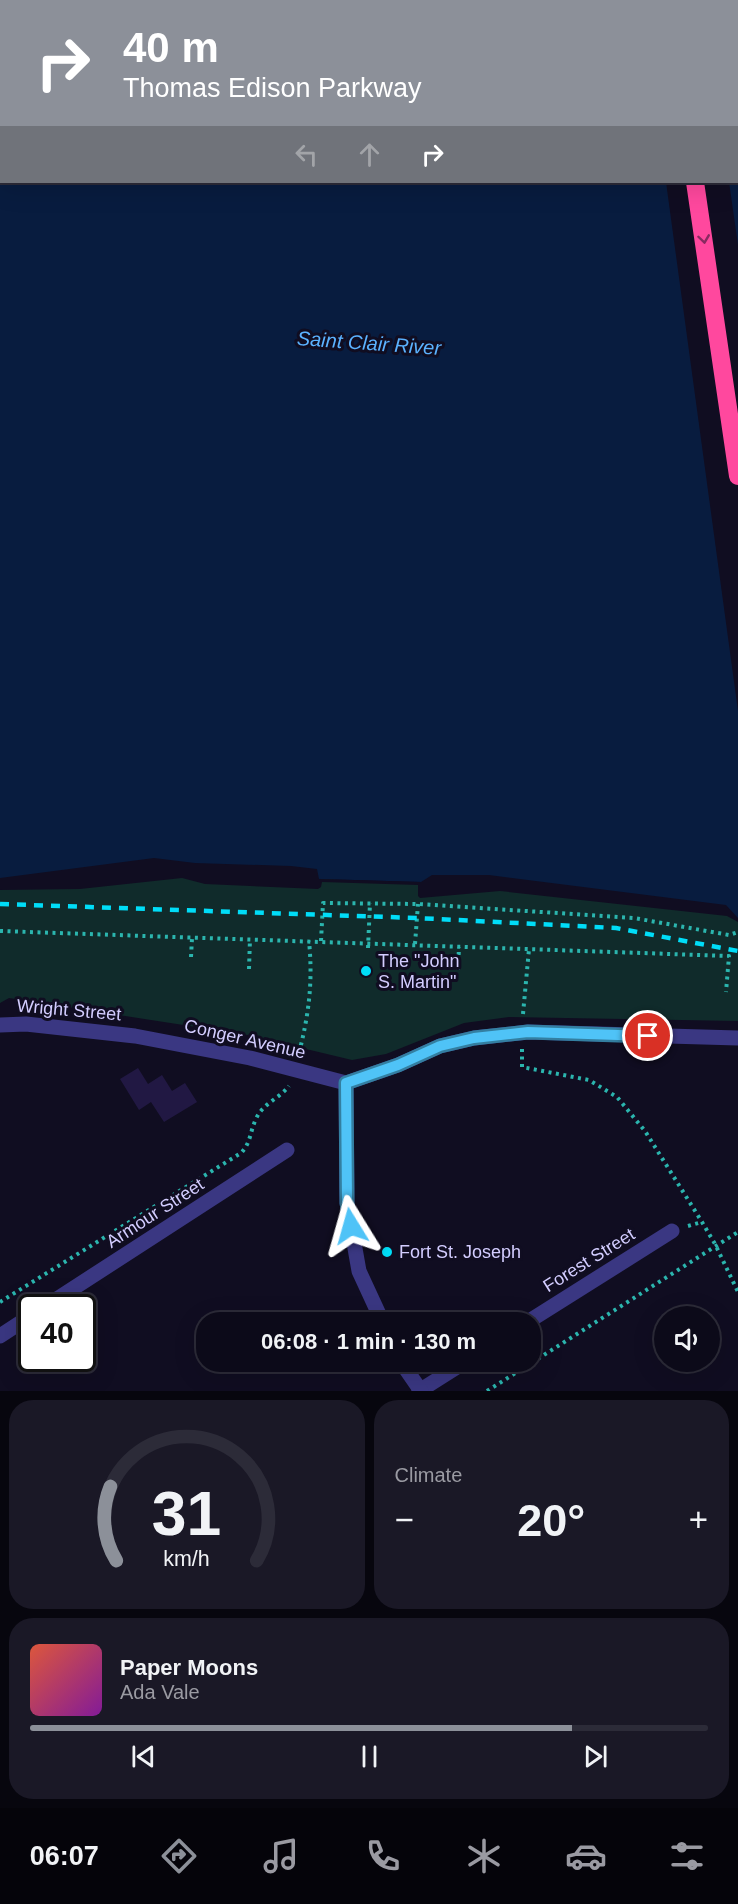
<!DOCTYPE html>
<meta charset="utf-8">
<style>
:root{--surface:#0c0a19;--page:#1a1826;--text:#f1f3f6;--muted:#9a9aa2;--line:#2c2b38;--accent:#8c9099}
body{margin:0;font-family:Arial,sans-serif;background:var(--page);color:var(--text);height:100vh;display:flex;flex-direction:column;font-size:22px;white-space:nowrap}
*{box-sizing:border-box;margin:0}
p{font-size:20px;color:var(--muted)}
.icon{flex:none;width:33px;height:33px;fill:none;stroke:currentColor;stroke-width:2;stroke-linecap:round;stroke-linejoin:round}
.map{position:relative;height:1391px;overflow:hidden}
.sheet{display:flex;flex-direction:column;gap:9px;padding:9px;background:#07060e;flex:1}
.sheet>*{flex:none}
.hud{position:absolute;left:0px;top:0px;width:738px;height:183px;box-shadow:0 6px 24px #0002,0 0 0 2px var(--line);background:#8c9099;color:#fff;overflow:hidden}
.tools{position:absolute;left:654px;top:1306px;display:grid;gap:12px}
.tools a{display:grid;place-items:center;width:66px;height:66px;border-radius:50%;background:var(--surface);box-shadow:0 6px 24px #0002,0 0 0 2px var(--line);font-size:30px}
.speed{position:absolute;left:18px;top:1294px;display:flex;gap:12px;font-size:30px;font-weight:700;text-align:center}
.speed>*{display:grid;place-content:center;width:78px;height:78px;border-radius:50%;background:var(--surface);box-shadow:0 6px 24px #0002,0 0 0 2px var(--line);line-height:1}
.speed .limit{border:3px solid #111;border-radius:9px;background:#fff;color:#111}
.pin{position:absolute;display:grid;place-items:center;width:51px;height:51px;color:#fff;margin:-26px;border:3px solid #fff;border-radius:50%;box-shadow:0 2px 6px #0007}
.me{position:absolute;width:66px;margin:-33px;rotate:352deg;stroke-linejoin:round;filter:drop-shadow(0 0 4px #0008)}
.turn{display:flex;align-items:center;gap:21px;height:126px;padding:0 24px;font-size:27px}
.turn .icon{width:78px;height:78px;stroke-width:2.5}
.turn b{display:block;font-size:42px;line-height:51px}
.lanes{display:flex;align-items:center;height:57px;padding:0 24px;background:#0003;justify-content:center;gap:30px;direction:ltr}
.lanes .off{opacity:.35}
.big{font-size:45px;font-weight:700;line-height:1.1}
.sheet .widget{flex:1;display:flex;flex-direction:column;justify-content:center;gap:9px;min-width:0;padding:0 21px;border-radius:24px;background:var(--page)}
.sheet .dial{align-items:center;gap:0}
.dial svg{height:156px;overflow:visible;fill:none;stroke:var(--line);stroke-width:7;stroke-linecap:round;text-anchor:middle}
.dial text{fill:var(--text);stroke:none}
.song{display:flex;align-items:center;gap:18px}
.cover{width:72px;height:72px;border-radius:9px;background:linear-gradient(135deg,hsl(10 70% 55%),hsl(290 70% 35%))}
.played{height:6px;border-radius:3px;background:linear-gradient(90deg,var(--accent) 80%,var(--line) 80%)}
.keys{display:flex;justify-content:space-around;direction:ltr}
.heat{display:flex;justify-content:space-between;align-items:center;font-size:33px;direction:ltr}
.sheet .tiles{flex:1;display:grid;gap:9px;grid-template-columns:1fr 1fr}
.widget:last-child{grid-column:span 2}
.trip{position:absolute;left:196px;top:1312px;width:345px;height:60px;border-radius:24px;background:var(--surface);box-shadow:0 6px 24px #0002,0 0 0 2px var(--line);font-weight:700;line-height:60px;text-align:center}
.dock{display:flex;height:96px;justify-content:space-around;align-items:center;background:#05040a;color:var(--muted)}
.dock .icon{width:42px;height:42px}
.dock .current{color:var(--accent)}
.dock b{font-size:27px;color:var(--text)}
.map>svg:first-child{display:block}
.green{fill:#102b2b}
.water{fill:#081c3f}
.pier{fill:#100d21}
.building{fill:#211843}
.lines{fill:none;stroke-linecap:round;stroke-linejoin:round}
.path{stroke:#2bb5ae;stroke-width:4;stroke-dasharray:3 4.5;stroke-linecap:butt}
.minor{stroke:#3a3782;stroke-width:15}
.tertiary{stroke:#3a3782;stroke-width:15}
.motorway{stroke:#ff489e;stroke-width:18}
.rail{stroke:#00ddf8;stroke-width:4.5;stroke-dasharray:9 8;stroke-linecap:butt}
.oneway{stroke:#882a60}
.route-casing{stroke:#337fa1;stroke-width:15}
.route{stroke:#4fc3f7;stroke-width:10}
.poi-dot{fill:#00ddf8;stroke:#100d21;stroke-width:2}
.labels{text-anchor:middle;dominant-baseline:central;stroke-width:6;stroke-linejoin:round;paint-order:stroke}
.poi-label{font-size:18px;fill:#d3cdff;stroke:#100d21;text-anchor:start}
.street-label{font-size:18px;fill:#d3cdff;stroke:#100d21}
.water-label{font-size:20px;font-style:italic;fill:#5bb2ff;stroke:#100d21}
</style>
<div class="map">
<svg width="738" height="1391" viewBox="0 0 738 1391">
<rect width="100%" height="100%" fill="#100d21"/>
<g class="green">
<path d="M 375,0 L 738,0 L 738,67 L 737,67 L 736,2 Z"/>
<path d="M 182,875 L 319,879 L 500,888 L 728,913 L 738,919 L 738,1021 L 509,1017 L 464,1023 L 386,1054 L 352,1060 L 248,1035 L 9,998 L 0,1003 L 0,887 Z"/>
</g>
<path class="water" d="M 0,0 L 378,1 L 2,2 L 2,182 L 736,182 L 738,67 L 738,919 L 728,913 L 421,882 L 182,875 L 0,887 Z"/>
<g class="pier">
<path d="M 666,182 L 729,182 L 738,245 L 738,711 Z"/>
<path d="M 154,858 L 195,863 L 291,866 L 317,869 L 319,879 L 421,882 L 432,875 L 489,875 L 726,905 L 738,918 L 738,922 L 727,916 L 500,891 L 420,898 L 418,896 L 418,885 L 322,882 L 321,887 L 318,889 L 205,884 L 182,878 L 80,889 L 0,890 L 0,878 Z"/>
</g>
<path class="building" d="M 138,1068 L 148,1084 L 162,1075 L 172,1091 L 185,1083 L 197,1102 L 164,1122 L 151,1102 L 139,1110 L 120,1079 Z"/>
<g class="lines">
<g class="path">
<path d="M 545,0 L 550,2"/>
<path d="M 633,2 L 634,0"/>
<path d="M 736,51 L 738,51"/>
<path d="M 0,931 L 729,956 L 726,992"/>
<path d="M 321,941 L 323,903 L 418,904 L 634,918 L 729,935 L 738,932"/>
<path d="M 415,944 L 418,904"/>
<path d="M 368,948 L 370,903"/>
<path d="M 191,957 L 192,938"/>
<path d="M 249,969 L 250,939"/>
<path d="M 458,970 L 459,947"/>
<path d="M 523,1014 L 529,949"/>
<path d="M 522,1049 L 522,1067 L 589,1080 L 617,1097 L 645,1131 L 702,1222 L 715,1244 L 738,1292"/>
<path d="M 299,1053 C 309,1014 313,981 309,941"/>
<path d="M 688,1226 L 702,1222"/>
<path d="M 0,1302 L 241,1153 C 251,1143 250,1131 256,1119 C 262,1104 280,1098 289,1086"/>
<path d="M 487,1391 L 738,1232"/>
</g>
<g class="minor">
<path d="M 0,1025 L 26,1024 L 135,1036 L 250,1058 L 346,1083"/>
<path d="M 43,1308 L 287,1150"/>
<path d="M 526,1323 L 672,1231"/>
<path d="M 0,1336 L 32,1315"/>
<path d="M 419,1391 L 465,1362"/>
</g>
<g class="tertiary">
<path d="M 383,1323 L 359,1271 L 347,1203 L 346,1083 L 398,1065 L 440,1046 L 474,1038 L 528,1032 L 738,1038"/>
<path d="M 401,1362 L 421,1391"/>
</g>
<g class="motorway">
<path d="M 669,0 L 669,2"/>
<path d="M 695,182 L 738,476"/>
</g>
<path class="rail" d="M 0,904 L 417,918 L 616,928 L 738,951"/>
</g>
<defs><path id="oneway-chevron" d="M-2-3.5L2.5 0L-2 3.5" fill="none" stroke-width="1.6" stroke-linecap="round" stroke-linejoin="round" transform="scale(1.5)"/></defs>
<use class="oneway" href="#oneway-chevron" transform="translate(704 239) rotate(82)"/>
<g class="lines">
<defs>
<path id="route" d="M 351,1226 L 347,1203 L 346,1083 L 398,1065 L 440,1046 L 474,1038 L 528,1032 L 648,1036"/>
</defs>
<use href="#route" class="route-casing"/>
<use href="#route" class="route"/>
</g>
<g class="poi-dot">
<circle cx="366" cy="971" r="6"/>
<circle cx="387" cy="1252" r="6"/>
</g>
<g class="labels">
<g class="poi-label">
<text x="378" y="961">The "John<tspan x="378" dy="21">S. Martin"</tspan></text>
<text x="399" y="1252">Fort St. Joseph</text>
</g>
<g class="street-label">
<text transform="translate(69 1010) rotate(5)">Wright Street</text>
<text transform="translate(245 1039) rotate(13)">Conger Avenue</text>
<text transform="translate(155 1213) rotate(-33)">Armour Street</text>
<text transform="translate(589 1260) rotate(-32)">Forest Street</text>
</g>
<g class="water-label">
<text transform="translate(369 343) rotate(4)">Saint Clair River</text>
</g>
</g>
</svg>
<div class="tools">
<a><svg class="icon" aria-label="sound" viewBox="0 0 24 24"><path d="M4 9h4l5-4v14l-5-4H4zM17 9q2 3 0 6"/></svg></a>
</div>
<div class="speed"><div class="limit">40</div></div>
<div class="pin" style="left:648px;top:1036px;background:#d93025"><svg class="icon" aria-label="arrive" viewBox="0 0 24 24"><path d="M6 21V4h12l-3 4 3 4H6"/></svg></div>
<svg class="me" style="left:351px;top:1226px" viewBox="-20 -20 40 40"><path d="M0-17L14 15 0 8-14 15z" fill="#4fc3f7" stroke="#fff" stroke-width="4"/></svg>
<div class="trip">06:08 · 1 min · 130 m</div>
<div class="hud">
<div class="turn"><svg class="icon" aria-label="right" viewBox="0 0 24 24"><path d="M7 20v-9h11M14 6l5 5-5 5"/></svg><div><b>40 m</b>Thomas Edison Parkway</div></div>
<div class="lanes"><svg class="icon off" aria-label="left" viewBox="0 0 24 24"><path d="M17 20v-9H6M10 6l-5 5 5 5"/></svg><svg class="icon off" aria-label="ahead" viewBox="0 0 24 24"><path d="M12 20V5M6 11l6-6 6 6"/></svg><svg class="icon" aria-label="right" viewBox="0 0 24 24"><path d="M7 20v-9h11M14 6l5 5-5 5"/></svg></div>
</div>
</div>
<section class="sheet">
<div class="tiles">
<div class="widget dial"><svg viewBox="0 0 100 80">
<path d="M14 69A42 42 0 1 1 86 69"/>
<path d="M14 69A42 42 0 0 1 11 31" stroke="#8c9099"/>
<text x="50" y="56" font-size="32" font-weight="700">31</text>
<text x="50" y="72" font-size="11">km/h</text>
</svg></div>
<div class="widget"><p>Climate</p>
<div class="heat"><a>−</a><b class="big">20°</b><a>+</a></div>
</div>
<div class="widget">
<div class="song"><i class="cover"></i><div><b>Paper Moons</b><p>Ada Vale</p></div></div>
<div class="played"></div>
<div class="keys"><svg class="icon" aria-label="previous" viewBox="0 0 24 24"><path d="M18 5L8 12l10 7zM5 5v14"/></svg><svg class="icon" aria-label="pause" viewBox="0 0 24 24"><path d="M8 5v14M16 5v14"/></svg><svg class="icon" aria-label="next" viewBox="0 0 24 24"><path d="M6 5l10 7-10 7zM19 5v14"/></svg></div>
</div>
</div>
</section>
<nav class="dock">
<b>06:07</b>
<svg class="icon current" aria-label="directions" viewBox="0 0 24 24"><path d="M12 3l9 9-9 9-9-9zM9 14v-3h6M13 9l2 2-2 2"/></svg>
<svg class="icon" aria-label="music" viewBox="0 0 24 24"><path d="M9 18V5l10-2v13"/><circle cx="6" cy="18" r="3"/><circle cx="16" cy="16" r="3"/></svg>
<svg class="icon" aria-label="phone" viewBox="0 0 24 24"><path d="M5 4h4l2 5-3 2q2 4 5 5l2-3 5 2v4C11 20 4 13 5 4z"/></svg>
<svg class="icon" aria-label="climate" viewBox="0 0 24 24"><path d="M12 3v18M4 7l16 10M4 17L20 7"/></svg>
<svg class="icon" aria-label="car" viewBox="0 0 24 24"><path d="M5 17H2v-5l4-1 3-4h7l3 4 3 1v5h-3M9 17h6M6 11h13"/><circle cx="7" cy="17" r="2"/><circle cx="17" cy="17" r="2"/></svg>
<svg class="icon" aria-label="filters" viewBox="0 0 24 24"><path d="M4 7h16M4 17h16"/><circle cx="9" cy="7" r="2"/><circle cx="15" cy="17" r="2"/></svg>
</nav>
